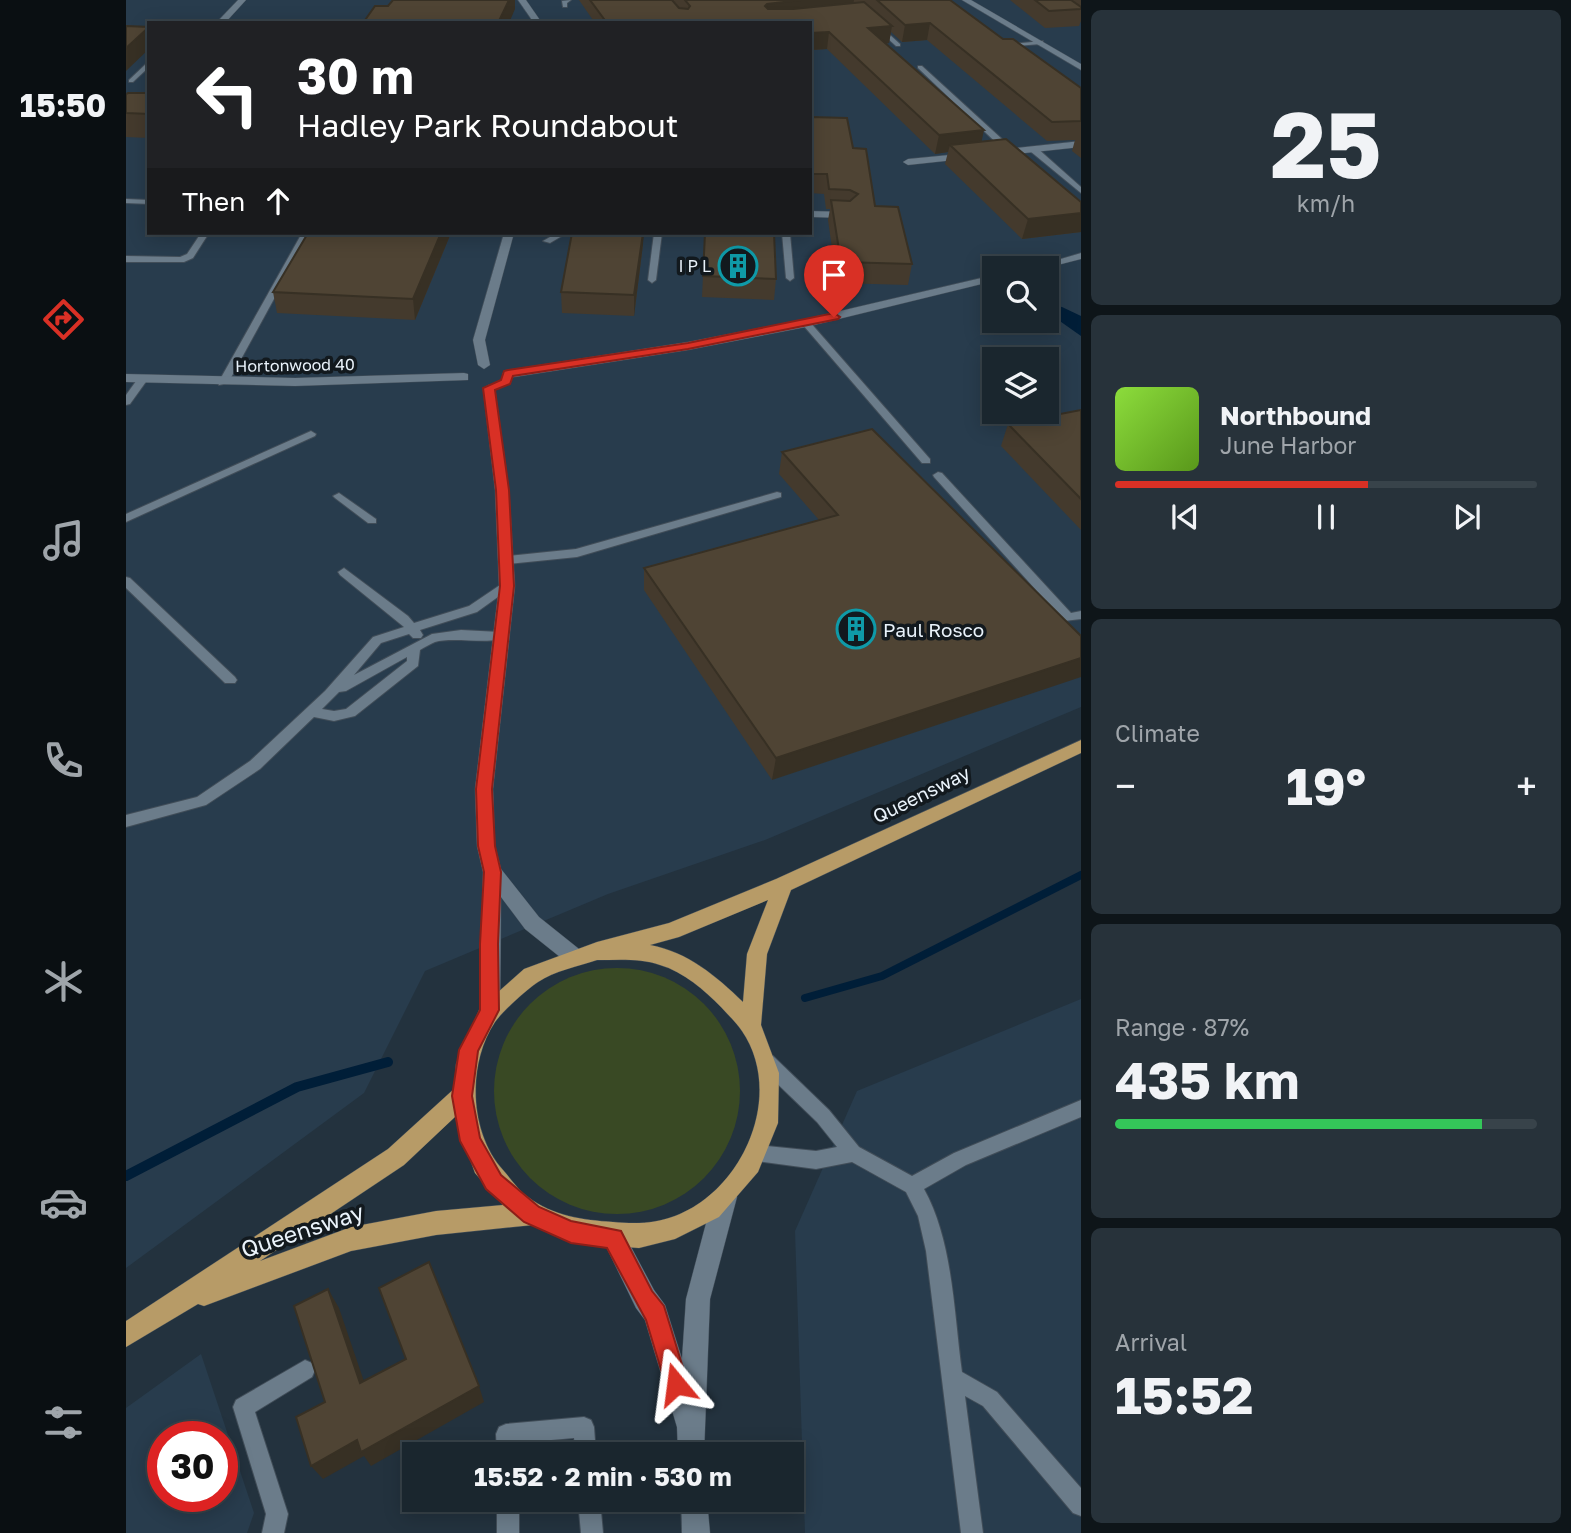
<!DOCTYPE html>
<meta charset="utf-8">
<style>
:root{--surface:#1a262e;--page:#27323a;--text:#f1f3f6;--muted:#9fa5aa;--line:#38434a;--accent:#d93025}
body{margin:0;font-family:"Golos Text",sans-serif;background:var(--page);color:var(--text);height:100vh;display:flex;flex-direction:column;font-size:26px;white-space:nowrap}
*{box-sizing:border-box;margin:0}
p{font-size:23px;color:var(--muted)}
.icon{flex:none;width:38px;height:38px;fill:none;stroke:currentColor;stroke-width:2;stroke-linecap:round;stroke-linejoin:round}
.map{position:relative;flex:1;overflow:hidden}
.side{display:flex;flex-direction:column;gap:10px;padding:10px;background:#0e1519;width:490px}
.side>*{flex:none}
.top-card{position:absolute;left:21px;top:21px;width:665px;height:214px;border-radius:0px;box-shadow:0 4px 18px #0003,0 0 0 2px var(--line);background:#202124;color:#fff;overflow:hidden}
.fabs{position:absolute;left:856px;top:256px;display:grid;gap:14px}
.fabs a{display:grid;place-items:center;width:77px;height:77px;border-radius:0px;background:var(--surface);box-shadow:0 4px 18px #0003,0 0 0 2px var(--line);font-size:35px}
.speed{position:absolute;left:21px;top:1421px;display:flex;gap:14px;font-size:35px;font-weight:700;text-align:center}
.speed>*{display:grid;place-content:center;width:91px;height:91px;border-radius:50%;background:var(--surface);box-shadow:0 4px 18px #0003,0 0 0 2px var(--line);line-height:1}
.speed .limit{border:10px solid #d22;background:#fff;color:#111}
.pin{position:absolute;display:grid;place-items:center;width:60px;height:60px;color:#fff;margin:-72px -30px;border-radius:50% 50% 50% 0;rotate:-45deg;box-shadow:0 0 7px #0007}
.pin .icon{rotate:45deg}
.me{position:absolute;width:77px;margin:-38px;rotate:344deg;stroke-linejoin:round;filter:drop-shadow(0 0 5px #0008)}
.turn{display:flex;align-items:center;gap:24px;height:147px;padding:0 35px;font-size:32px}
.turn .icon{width:91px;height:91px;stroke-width:2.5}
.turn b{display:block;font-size:49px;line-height:60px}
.then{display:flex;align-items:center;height:66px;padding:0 35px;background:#0003;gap:14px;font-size:26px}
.big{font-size:52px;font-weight:700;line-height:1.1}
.side .tile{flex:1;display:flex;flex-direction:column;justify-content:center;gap:10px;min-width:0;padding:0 24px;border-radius:10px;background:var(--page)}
.side .dial{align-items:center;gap:0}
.dial b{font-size:91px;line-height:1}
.song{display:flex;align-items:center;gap:21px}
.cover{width:84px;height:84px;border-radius:10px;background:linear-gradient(135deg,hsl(90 70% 55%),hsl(90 70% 35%))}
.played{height:7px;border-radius:4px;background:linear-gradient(90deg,var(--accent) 60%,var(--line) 60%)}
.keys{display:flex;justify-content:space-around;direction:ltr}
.heat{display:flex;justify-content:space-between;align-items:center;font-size:38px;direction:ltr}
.charge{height:10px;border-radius:5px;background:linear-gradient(90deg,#34c759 87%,var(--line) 0)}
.trip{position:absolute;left:276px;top:1442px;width:402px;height:70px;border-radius:0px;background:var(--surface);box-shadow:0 4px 18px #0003,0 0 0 2px var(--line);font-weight:700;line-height:70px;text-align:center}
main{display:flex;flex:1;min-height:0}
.tab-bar{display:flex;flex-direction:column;width:126px;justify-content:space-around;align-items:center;background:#0a0f12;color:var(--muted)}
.tab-bar .icon{width:49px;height:49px}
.tab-bar .on{color:var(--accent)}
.tab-bar b{font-size:32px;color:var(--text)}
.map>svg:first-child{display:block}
.built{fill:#283c4d;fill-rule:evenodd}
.green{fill:#394924}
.water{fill:#001e38}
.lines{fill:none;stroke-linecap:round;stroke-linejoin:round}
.stream-far1{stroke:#001e38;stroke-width:8}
.stream{stroke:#001e38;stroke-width:10}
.lane-casing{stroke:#414d58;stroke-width:2}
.street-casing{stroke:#414d58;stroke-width:1}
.primary-casing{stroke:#414d58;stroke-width:1}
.lane{fill:#6b7c8a;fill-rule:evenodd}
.street{fill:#6b7c8a;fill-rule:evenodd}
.primary{fill:#b79b67;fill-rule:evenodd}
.wall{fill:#443a2d}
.shaded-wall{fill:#373024}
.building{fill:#4f4434;stroke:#373024;stroke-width:2}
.route{fill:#d93025;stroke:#8d1f18;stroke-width:2}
.labels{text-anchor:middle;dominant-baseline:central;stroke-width:7;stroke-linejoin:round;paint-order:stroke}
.far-poi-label{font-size:16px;fill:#eaf3fb;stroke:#12191e;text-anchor:end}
.far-street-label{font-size:16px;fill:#eaf3fb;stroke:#12191e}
.poi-label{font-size:19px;fill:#eaf3fb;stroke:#12191e;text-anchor:start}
.street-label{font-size:19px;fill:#eaf3fb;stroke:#12191e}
.near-street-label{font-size:23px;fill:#eaf3fb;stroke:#12191e}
</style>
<main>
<nav class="tab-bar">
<b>15:50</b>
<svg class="icon on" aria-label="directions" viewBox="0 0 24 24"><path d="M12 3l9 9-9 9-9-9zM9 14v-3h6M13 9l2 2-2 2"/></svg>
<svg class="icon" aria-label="music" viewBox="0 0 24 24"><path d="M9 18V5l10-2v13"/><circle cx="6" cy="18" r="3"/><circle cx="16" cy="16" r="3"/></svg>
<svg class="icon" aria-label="phone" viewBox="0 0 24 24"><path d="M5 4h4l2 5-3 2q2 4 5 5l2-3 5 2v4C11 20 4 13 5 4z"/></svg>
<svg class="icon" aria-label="climate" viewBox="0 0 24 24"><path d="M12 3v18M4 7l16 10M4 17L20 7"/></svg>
<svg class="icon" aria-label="car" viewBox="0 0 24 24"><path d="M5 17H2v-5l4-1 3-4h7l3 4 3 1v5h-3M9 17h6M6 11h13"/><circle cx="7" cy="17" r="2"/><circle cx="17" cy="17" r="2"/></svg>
<svg class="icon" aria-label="filters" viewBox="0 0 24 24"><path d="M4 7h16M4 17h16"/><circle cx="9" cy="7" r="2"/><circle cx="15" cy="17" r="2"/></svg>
</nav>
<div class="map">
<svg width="955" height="1533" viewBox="0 0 955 1533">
<rect width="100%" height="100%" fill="#23323e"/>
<g class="built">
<path d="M 0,0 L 955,0 L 955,707 L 639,840 L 482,894 L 299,971 L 238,1093 L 0,1268 ZM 23,23 L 684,23 L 684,233 L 23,233 ZM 868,268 L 920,268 L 920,320 L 868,320 ZM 868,359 L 920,359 L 920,411 L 868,411 Z"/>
<path d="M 955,999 L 955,1533 L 679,1533 L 669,1231 L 731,1091 Z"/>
<path d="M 75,1354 L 128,1513 L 121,1533 L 0,1533 L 0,1408 ZM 37,1437 L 96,1437 L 96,1496 L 37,1496 Z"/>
</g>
<circle class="green" cx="491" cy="1091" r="123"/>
<path class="water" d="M 924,305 L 936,307 L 955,316 L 955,336 L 921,312 L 921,306 Z"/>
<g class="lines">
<path class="stream-far1" d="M 679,998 L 756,976 L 955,875"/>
<path class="stream" d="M 0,1176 L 171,1087 L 262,1062"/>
<defs>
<g id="lane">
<path d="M 445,0 L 441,3 L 441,7 L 437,7 L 436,1 Z"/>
<path d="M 749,25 L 753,25 L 774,44 L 774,46 L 770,46 L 749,27 Z"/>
<path d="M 917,41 L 915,44 L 877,47 L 874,45 Z"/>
<path d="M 23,61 L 23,67 L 7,82 L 3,82 L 3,80 Z"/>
<path d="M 792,66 L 796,66 L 888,150 L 888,154 L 882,154 L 792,68 Z"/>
<path d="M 904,147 L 910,147 L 955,187 L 955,193 L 904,151 Z"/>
<path d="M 0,199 L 23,200 L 23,204 L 0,203 Z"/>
<path d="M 75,233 L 83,233 L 67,258 L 58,262 L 0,262 L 0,256 L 54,257 L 61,254 Z"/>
<path d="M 176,233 L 184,233 L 102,383 L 93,385 L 92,383 Z"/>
<path d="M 431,233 L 441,233 L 424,243 L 417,241 Z"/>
<path d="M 528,233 L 536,233 L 530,280 L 526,283 L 522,280 Z"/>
<path d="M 656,233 L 664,233 L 668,278 L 664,281 L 660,278 Z"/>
<path d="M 677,321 L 683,321 L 804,459 L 804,463 L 796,463 L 677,325 Z"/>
<path d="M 17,376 L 22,379 L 4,404 L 0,405 L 0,395 L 13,377 Z"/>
<path d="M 185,431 L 190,434 L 189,436 L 0,522 L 0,514 Z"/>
<path d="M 812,472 L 816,473 L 945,613 L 955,611 L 955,619 L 938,621 L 808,477 L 807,475 Z"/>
<path d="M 651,492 L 655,493 L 655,497 L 451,557 L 381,564 L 375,560 L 381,556 L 450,549 Z"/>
<path d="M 213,493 L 250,519 L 250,523 L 242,523 L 209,498 L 207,496 Z"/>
<path d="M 218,568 L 282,616 L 288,623 L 343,606 L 377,583 L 385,583 L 387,586 L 351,612 L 294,630 L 297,635 L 295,638 L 287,638 L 283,634 L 255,643 L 228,675 L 306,634 L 335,630 L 374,632 L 380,636 C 370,646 327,636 309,642 C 304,644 299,647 294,650 L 292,666 L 229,716 L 208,721 L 188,717 L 134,769 L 80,805 L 0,827 L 0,815 L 71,797 L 124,761 L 199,691 L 247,637 L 278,627 L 214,575 L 212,572 ZM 281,657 L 281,661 L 220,709 L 208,711 L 196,709 L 213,692 L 220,691 Z"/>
<path d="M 0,577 L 4,578 L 109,677 L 111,680 L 109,683 L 99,683 L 0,588 Z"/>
<path d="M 641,1054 L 647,1056 L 703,1110 L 733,1147 L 786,1176 L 828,1153 L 955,1100 L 955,1117 L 840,1165 L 798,1189 C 827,1241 828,1314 836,1372 L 871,1392 L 955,1488 L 955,1516 L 947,1513 L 857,1406 L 839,1396 L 857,1533 L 835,1533 L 800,1251 L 792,1216 L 780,1192 L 726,1162 L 690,1169 L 624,1160 L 621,1154 L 624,1148 L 630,1145 L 690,1151 L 711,1147 L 691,1122 L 635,1068 L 632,1062 L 635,1056 Z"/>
<path d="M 179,1360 L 186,1363 L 189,1370 L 186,1377 L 129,1412 L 162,1514 L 158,1533 L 136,1533 L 140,1514 L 107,1407 L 110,1400 Z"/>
<path d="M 458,1417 L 465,1420 L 468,1427 L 470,1454 L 450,1454 L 448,1438 L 391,1443 L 391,1454 L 371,1454 L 370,1434 L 373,1427 L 380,1424 Z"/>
<rect x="371" y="1500" width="22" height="33"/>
<path d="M 452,1500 L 474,1500 L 477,1533 L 455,1533 Z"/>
</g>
<g id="street">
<path d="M 112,0 L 120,0 L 99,23 L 90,23 Z"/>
<path d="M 392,0 L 400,0 L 416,23 L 408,23 Z"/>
<path d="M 836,0 L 845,0 L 955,64 L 955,70 Z"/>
<path d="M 955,141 L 955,147 L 872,156 L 867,153 L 872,150 Z"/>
<path d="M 844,153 L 847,154 L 847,158 L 782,165 L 777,162 L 782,159 Z"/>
<path d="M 684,211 L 721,212 L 726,215 L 721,218 L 684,217 Z"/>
<path d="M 378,233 L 388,233 L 359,340 L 364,365 L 358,369 L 352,365 L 347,340 Z"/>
<path d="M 955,253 L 955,259 L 920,268 L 904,268 Z"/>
<path d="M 868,275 L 868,281 L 680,327 L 562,350 L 382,378 L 376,374 L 382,370 L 562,342 L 680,319 Z"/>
<path d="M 338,373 L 342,374 L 342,380 L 169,386 L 0,382 L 0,374 L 169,378 Z"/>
<path d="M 363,385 L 369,389 L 383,490 L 389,586 L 367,789 L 369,846 L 375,869 L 413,917 L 453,949 L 456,955 L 453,961 L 446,964 L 439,961 L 399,929 L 375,897 L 374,1010 L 371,1017 L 364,1019 L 357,1017 L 354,1010 L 357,872 L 351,846 L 349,789 L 373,586 L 369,490 L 357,389 Z"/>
<path d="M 599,1185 L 607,1189 L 611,1197 L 584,1299 L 578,1454 L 552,1454 L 551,1427 L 519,1320 L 510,1308 L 476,1238 L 480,1230 L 488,1226 L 496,1230 L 528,1290 L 539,1305 L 556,1359 L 560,1299 L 587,1197 L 591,1189 Z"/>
<path d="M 555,1500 L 581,1500 L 584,1533 L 556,1533 Z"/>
</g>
<path id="primary" d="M 955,740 L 955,753 L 665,890 L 641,954 L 635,1025 L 653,1073 L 652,1123 L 632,1172 L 593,1217 L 549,1239 L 513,1248 L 446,1243 L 407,1225 L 310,1235 L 225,1251 L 78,1306 L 72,1304 L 0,1347 L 0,1321 L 262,1149 L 329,1088 L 330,1064 L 354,1008 L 398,969 L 471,942 L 543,923 L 650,879 ZM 642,900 L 621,954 L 617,1002 C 590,976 562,952 524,945 L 553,937 ZM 471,960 C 492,960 515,958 534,965 C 558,972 578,990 595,1007 C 602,1015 610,1022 616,1031 C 659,1094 618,1190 549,1216 C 528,1224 509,1224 487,1222 C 457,1220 427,1216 402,1197 C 393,1191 385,1179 377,1170 C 343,1132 341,1064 369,1022 C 376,1012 401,989 412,982 C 428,971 453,966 471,960 ZM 329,1117 L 349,1173 L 377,1205 L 310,1211 L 225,1227 L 134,1261 L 278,1165 Z"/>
</defs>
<use href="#lane" class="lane-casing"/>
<use href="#street" class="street-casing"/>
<use href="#primary" class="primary-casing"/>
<use href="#lane" class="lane"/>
<use href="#street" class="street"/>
<use href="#primary" class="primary"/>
</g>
<g class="wall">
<path d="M 453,0 L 824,0 L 877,39 L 955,88 L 955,158 L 946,151 L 949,140 L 921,141 L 801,40 L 776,42 L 765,32 L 763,43 L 760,44 L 856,142 L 955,202 L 955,232 L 896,239 L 819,164 L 822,152 L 809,154 L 701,49 L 684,50 L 684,23 L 469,23 Z"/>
<path d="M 884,0 L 955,0 L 955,21 L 953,26 L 919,28 Z"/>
<path d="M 23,93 L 23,138 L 0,137 L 0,94 Z"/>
<path d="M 684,117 L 727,148 L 749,206 L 786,264 L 782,285 L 711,283 L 702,220 L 704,209 L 700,209 L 698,194 L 684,193 Z"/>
<path d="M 325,233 L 289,320 L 151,313 L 147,292 Z"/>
<path d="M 579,233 L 650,279 L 648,300 L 576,297 Z"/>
<path d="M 517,244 L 508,316 L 436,313 L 435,292 Z"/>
<path d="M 955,410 L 955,530 L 875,446 L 882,424 Z"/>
<path d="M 746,429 L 646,780 L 518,590 L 518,568 L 693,520 L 653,474 L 656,452 Z"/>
</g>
<g class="shaded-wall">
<path d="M 383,0 L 389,0 L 389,9 L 383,23 L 372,23 Z"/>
<path d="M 675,0 L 728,0 L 726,11 L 640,20 L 639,6 L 641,4 Z"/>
<path d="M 804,23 L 801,40 L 776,42 L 779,25 Z"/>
<path d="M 766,26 L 763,43 L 739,46 L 742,28 Z"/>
<path d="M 23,27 L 23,49 L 0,71 L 0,48 Z"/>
<path d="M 703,32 L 701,49 L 684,50 L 684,33 Z"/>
<path d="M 858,130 L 854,149 L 824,145 L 822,152 L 809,154 L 813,135 Z"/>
<path d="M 955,213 L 955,232 L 896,239 L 902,219 Z"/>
<path d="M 315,233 L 325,233 L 289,320 L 287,299 Z"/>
<path d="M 517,233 L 518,233 L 517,244 L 508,316 L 508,295 Z"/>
<path d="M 955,658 L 955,677 L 646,780 L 650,758 Z"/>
<path d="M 202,1289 L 213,1308 L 244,1399 L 234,1383 Z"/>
<path d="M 353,1386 L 358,1402 L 245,1466 L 238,1456 L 197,1479 L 185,1466 L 231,1440 Z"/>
</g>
<g class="building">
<path d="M 267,0 L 383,0 L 372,23 L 237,23 L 249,6 L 262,6 Z"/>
<path d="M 464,0 L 546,0 L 553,8 L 562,9 L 564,6 L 559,0 L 675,0 L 641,4 L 639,6 L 642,9 L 667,9 L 738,2 L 766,26 L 742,28 L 858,130 L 813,135 L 703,32 L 684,33 L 684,23 L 481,23 Z"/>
<path d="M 751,0 L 824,0 L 877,39 L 887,39 L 955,88 L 955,121 L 926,122 L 804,23 L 779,25 Z"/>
<path d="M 909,0 L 945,0 L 955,7 L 955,9 L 923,11 Z"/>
<path d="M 0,26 L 23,27 L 0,48 Z"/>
<path d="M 2,93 L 23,93 L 23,114 L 0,113 L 0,94 Z"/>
<path d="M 684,117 L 721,118 L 727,148 L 740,149 L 749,206 L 772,207 L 786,264 L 715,262 L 705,200 L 724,201 L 732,194 L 724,190 L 703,189 L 701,174 L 684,174 Z"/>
<path d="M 880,139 L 955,202 L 955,213 L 902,219 L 824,145 Z"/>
<path d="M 182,233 L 315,233 L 287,299 L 147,292 Z"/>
<path d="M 446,233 L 517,233 L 508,295 L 435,292 Z"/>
<path d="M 579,233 L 648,233 L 650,279 L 577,276 Z"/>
<path d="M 955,410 L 955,499 L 882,424 Z"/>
<path d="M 746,429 L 955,636 L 955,658 L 650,758 L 518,568 L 712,515 L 656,452 Z"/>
<path d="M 303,1262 L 353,1386 L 235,1452 L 231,1440 L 185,1466 L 170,1417 L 199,1402 L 168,1306 L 202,1289 L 234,1383 L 280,1359 L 253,1288 Z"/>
</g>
<path class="route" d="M 708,313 L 714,317 L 712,319 L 562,349 L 387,376 L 384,384 L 369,390 L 383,490 L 388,586 L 366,789 L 369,846 L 375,872 L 372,944 L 373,1010 L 352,1051 L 346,1096 L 354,1138 L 375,1175 L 413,1207 L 445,1221 L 495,1231 L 526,1291 L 538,1306 L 562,1384 L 558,1393 L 550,1396 L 542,1393 L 520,1320 L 481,1248 L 445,1243 L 398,1222 L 360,1189 L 334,1141 L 326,1096 L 333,1050 L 354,1010 L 354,944 L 358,872 L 352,846 L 350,789 L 374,586 L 370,490 L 357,388 L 375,380 L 378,371 L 382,370 L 562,343 Z"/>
<defs>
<symbol id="building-ring" viewBox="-11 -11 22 22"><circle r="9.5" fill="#12191e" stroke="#0f9aa8" stroke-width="1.5"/><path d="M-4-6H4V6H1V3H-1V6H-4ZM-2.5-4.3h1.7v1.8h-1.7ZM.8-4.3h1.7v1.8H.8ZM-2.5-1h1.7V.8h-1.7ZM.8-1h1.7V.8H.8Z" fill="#0f9aa8"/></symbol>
</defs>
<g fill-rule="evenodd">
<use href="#building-ring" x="590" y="244" width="44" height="44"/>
<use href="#building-ring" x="708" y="607" width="44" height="44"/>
</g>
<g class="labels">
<g class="far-poi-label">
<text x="585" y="266">I P L</text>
</g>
<g class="far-street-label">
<text transform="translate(169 365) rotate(-1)">Hortonwood 40</text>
</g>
<g class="poi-label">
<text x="757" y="629">Paul Rosco</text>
</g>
<g class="street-label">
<text transform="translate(795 794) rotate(-26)">Queensway</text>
</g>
<g class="near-street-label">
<text transform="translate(176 1230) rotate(-18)">Queensway</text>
</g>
</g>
</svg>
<div class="fabs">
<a><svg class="icon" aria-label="search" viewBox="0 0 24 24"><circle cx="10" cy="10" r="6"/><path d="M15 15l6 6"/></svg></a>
<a><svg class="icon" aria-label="layers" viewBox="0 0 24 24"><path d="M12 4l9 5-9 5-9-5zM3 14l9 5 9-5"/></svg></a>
</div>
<div class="speed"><div class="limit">30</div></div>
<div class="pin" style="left:708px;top:317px;background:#d93025"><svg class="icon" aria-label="arrive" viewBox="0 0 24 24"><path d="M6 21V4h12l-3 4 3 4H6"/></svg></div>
<svg class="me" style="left:550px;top:1384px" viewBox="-20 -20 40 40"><path d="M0-17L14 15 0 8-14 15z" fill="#d93025" stroke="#fff" stroke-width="4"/></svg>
<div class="trip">15:52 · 2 min · 530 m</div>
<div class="top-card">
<div class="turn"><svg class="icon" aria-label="left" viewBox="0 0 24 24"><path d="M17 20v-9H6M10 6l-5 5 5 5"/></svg><div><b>30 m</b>Hadley Park Roundabout</div></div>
<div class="then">Then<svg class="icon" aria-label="ahead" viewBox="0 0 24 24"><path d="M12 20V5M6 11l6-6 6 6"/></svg></div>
</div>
</div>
<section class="side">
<div class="tile dial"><b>25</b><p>km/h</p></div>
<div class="tile">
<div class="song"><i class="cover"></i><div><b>Northbound</b><p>June Harbor</p></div></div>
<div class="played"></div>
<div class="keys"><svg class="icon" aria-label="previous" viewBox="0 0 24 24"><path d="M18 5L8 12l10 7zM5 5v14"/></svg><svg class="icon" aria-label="pause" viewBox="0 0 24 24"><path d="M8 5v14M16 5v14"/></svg><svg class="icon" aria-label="next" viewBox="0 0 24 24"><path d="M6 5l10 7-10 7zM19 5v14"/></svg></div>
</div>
<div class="tile"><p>Climate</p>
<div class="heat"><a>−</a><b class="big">19°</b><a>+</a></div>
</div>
<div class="tile"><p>Range · 87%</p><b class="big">435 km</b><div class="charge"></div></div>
<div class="tile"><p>Arrival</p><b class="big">15:52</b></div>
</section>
</main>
